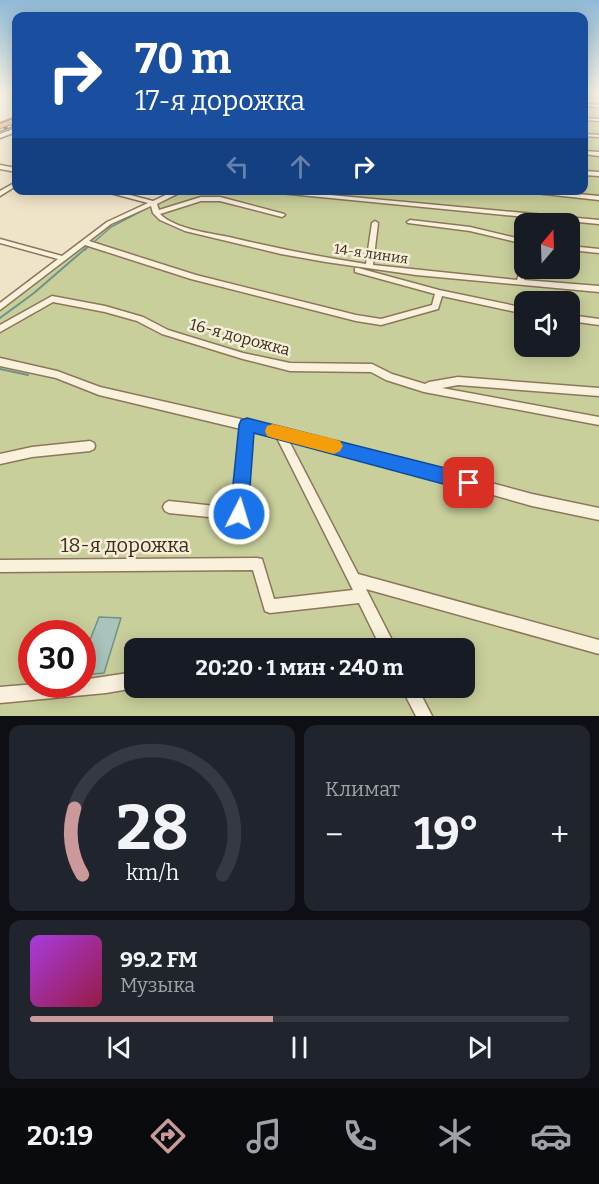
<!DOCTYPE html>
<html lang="ru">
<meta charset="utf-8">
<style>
:root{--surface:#171b24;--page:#20242c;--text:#f1f3f6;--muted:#9ea1a6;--line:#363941;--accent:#cc999b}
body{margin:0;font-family:Bitter,serif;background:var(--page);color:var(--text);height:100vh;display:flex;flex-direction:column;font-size:22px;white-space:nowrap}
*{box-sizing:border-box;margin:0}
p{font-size:20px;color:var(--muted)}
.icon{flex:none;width:33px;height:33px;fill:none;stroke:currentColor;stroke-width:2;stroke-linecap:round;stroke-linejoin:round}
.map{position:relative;height:716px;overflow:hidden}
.panel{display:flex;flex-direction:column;gap:9px;padding:9px;background:#0d0f14;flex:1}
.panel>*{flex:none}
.banner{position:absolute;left:12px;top:12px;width:576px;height:183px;border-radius:12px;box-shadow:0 3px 15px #0003;background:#1a4fa0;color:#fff;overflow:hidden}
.needle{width:39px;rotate:19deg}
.controls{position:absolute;left:514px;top:213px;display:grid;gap:12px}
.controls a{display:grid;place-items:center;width:66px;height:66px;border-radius:12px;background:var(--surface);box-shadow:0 3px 15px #0003;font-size:30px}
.speed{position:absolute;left:18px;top:620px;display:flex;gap:12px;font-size:30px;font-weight:700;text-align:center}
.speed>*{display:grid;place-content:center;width:78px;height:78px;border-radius:50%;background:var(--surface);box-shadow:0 3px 15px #0003;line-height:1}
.speed .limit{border:9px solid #d22;background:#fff;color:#111}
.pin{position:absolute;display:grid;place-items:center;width:51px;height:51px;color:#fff;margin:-26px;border-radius:12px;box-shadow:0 3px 9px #0006}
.me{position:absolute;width:66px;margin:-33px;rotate:5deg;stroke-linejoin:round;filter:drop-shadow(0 0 4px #0008)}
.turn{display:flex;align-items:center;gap:21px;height:126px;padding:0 24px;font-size:27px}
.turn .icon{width:78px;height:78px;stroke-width:2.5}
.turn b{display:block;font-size:42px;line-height:51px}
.lanes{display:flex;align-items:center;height:57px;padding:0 24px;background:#0003;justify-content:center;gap:30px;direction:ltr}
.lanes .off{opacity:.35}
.big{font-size:45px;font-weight:700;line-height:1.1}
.panel .card{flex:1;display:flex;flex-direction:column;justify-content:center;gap:9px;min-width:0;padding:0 21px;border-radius:12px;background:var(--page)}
.panel .dial{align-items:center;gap:0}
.dial svg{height:156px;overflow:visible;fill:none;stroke:var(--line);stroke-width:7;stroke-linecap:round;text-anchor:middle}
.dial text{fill:var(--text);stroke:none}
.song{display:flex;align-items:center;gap:18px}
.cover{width:72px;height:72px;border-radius:9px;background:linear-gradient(135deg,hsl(280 70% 55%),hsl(340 70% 35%))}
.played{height:6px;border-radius:3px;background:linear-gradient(90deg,var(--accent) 45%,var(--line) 45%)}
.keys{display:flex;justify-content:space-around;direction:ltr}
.heat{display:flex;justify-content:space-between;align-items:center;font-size:33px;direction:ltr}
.panel .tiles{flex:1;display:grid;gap:9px;grid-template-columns:1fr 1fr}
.card:last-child{grid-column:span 2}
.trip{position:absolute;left:124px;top:638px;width:351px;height:60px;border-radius:12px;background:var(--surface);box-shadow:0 3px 15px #0003;font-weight:700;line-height:60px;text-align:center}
.dock{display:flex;height:96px;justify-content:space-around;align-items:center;background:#090b0e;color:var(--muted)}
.dock .icon{width:42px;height:42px}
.dock .current{color:var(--accent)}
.dock b{font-size:27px;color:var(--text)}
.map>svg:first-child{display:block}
.green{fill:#c9cf9b;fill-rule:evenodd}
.water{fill:#a9c4bc;stroke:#6f938a;stroke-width:1.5}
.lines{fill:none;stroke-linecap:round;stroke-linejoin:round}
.stream-far1{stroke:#6f938a;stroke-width:1.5}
.stream{stroke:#6f938a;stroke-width:2}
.street-casing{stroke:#8d765c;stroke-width:3}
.secondary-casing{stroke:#6f573f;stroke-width:3}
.highway-casing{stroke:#5b4430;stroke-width:4}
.street{fill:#faf1dc;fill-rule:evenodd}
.secondary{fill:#faf1dc;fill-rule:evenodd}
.highway{fill:#e0a458;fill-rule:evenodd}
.rail-casing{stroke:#3d2e20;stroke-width:3}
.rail{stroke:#f7eed8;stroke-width:1.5;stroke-dasharray:4;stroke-linecap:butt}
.route{fill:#1a73e8;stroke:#114b97;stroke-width:1.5}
.slow{fill:#f59e0b}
.labels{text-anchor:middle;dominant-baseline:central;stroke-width:5;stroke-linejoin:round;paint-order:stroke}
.far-street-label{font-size:14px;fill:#3d2e20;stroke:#f7eed8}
.street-label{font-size:16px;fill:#3d2e20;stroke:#f7eed8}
.near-street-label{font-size:20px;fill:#3d2e20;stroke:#f7eed8}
</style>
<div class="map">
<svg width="599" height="716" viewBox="0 0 599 716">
<rect width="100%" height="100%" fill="#f0e4c8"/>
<path class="green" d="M 584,94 L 599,94 L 599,716 L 0,716 L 0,311 L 112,224 L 190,191 L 584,190 ZM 525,224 L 570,224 L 570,268 L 525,268 ZM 525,302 L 570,302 L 570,346 L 525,346 ZM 32,633 L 82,633 L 82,684 L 32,684 ZM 135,648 L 465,648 L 465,687 L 135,687 Z"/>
<path class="water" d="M 99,617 L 121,618 L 104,673 L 83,675 L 83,658 Z"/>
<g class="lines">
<g class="stream-far1">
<path d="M 161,202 L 189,190"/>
<path d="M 94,242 L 111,227 L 151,206"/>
<path d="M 85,250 L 88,247"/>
</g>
<g class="stream">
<path d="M 0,318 L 34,293 L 86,248"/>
<path d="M 0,369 L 28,375"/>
</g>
<defs>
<g id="street">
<path d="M 584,104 L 599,105 L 599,107 L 584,106 Z"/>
<path d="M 584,118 L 599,119 L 599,121 L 584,120 Z"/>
<path d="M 584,134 L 599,135 L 599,137 L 584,136 Z"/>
<path d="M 584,151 L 599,152 L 599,156 L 584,154 Z"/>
<path d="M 0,165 L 16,168 L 16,172 L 0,169 Z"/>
<path d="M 584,171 L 599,172 L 599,176 L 584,175 Z"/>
<path d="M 16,182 L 16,186 L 0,196 L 0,191 Z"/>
<path d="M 99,190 L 111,190 L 153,201 L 176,190 L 185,190 L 157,204 L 159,210 L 201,197 L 220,197 L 284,214 L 285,215 L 282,217 L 220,201 L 201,201 L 160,214 C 175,229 209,233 229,237 C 275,248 320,257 366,264 L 372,223 L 375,221 L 378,223 L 373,265 L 517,280 L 521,268 L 525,266 L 525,268 L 528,268 L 524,280 L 599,286 L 599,292 L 416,275 L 326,262 L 281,254 L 185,231 L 160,220 L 153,213 L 151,206 L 111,224 L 89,241 L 196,275 L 356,315 L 381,319 L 432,305 L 435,294 L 355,272 L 355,268 L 358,268 L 439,290 L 525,308 L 525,314 L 442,296 L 438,309 L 381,325 L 356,321 L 191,279 L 85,245 L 0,310 L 0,303 L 58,259 L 0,243 L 0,239 L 62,256 L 107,222 L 148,203 Z"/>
<path d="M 248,190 L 276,190 L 599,220 L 599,224 Z"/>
<path d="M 508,190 L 536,190 L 599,196 L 599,200 Z"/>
<path d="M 410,220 L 470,227 L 525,240 L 525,244 L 470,231 L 408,223 L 407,222 Z"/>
<path d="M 570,246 L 599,249 L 599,253 L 570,250 Z"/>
<path d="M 52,296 L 105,306 L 143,317 L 168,330 L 243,353 L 290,363 L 372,364 L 392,374 L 425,384 L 429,382 L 458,377 L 599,388 L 599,396 L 458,385 L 442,388 L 599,417 L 599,425 L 424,392 L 386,380 L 371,372 L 290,371 L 243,359 L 162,334 L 137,321 L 105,312 L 53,302 L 0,332 L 0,325 Z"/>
<path d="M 570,315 L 599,319 L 599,325 L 570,321 Z"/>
<path d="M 0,358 L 57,371 L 100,387 L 280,428 L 365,449 L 532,494 L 599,508 L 599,520 L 532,506 L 365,459 L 289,441 L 358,574 L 599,640 L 599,654 L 366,589 L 396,648 L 381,648 L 359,603 L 270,613 L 265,611 L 253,570 L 0,572 L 0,560 L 257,558 L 262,559 L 274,599 L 353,590 L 277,438 L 252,432 L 245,514 L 243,518 L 239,520 L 169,513 L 165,511 L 163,507 L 165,503 L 169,501 L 234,508 L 241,429 L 99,395 L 56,378 L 0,366 Z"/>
<path d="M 90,441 L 94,443 L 95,446 L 94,449 L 90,451 L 32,457 L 0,464 L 0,454 L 32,447 Z"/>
<path d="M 135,672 L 135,687 L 136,687 L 135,688 L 106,693 L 0,703 L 0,687 L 36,684 L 82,684 L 82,680 Z"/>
<path d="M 401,687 L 417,687 L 432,716 L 416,716 Z"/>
</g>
<path id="secondary" d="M 16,128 L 16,132 L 0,138 L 0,134 Z"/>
<path id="highway" d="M 13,119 L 16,119 L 16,124 L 0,130 L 0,124 Z"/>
</defs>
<use href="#street" class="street-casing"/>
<use href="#secondary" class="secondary-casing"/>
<use href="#highway" class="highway-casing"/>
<use href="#street" class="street"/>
<use href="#secondary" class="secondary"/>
<use href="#highway" class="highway"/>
<defs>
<path id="rail" d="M 0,130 L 16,124"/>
</defs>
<use href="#rail" class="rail-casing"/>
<use href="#rail" class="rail"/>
</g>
<linearGradient id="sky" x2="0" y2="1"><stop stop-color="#8fbad6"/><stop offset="0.48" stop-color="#f8f3e6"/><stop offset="1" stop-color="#f8f3e6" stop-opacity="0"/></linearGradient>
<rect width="599" height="194" fill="url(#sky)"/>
<path class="route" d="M 247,418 L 469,474 L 475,477 L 477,483 L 475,488 L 469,491 L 254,433 L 248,514 L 245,520 L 239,523 L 232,520 L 230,514 L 239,425 L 241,420 Z"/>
<path class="slow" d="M 273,424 L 334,439 L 340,441 L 343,446 L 340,451 L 334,454 L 273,438 L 267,436 L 265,431 L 267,426 Z"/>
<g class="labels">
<g class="far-street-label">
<text transform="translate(371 254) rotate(8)">14-я линия</text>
</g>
<g class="street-label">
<text transform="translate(240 337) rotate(15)">16-я дорожка</text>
</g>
<g class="near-street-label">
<text x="125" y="545">18-я дорожка</text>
</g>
</g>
</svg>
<div class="controls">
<a><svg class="needle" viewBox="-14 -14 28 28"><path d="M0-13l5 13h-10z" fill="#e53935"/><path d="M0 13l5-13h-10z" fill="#9ea1a6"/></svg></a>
<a><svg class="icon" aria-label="sound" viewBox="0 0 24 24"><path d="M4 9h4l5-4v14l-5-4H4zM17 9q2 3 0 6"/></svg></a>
</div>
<div class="speed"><div class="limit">30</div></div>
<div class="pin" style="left:469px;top:483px;background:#d93025"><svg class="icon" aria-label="arrive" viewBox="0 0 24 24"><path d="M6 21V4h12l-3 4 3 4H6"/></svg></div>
<svg class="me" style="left:239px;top:514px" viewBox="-20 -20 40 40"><circle r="17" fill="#1a73e8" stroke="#fff" stroke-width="3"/><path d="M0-11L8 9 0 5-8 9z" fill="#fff"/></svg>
<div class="trip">20:20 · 1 мин · 240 m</div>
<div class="banner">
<div class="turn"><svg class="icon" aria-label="right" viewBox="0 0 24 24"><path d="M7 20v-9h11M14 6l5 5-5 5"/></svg><div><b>70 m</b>17-я дорожка</div></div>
<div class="lanes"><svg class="icon off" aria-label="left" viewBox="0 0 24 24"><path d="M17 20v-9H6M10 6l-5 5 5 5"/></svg><svg class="icon off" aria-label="ahead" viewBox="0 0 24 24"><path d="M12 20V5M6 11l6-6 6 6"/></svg><svg class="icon" aria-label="right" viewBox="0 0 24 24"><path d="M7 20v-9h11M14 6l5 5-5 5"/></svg></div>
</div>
</div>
<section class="panel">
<div class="tiles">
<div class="card dial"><svg viewBox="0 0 100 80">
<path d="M14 69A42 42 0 1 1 86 69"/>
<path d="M14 69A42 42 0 0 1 10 35" stroke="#cc999b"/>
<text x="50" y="56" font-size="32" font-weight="700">28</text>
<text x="50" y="72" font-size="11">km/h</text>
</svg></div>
<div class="card"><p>Климат</p>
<div class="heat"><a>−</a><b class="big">19°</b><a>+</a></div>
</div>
<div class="card">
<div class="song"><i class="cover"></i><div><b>99.2 FM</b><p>Музыка</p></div></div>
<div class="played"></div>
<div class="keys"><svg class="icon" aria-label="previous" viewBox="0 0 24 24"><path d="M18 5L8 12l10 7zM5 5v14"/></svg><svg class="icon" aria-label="pause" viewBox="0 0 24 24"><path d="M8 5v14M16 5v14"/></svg><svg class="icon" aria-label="next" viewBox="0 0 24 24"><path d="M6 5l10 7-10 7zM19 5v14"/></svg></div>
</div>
</div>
</section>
<nav class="dock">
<b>20:19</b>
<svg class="icon current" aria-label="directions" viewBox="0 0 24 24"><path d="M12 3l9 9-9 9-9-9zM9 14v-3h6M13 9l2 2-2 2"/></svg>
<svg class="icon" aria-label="music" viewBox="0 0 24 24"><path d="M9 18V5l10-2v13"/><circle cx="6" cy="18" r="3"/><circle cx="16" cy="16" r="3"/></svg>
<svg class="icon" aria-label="phone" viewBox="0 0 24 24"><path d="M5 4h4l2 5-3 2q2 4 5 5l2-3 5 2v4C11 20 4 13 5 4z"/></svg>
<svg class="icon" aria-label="climate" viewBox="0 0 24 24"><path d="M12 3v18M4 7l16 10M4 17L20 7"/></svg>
<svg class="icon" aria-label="car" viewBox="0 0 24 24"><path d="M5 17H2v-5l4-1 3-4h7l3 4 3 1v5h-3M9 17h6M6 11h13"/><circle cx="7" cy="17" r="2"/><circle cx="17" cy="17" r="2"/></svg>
</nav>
